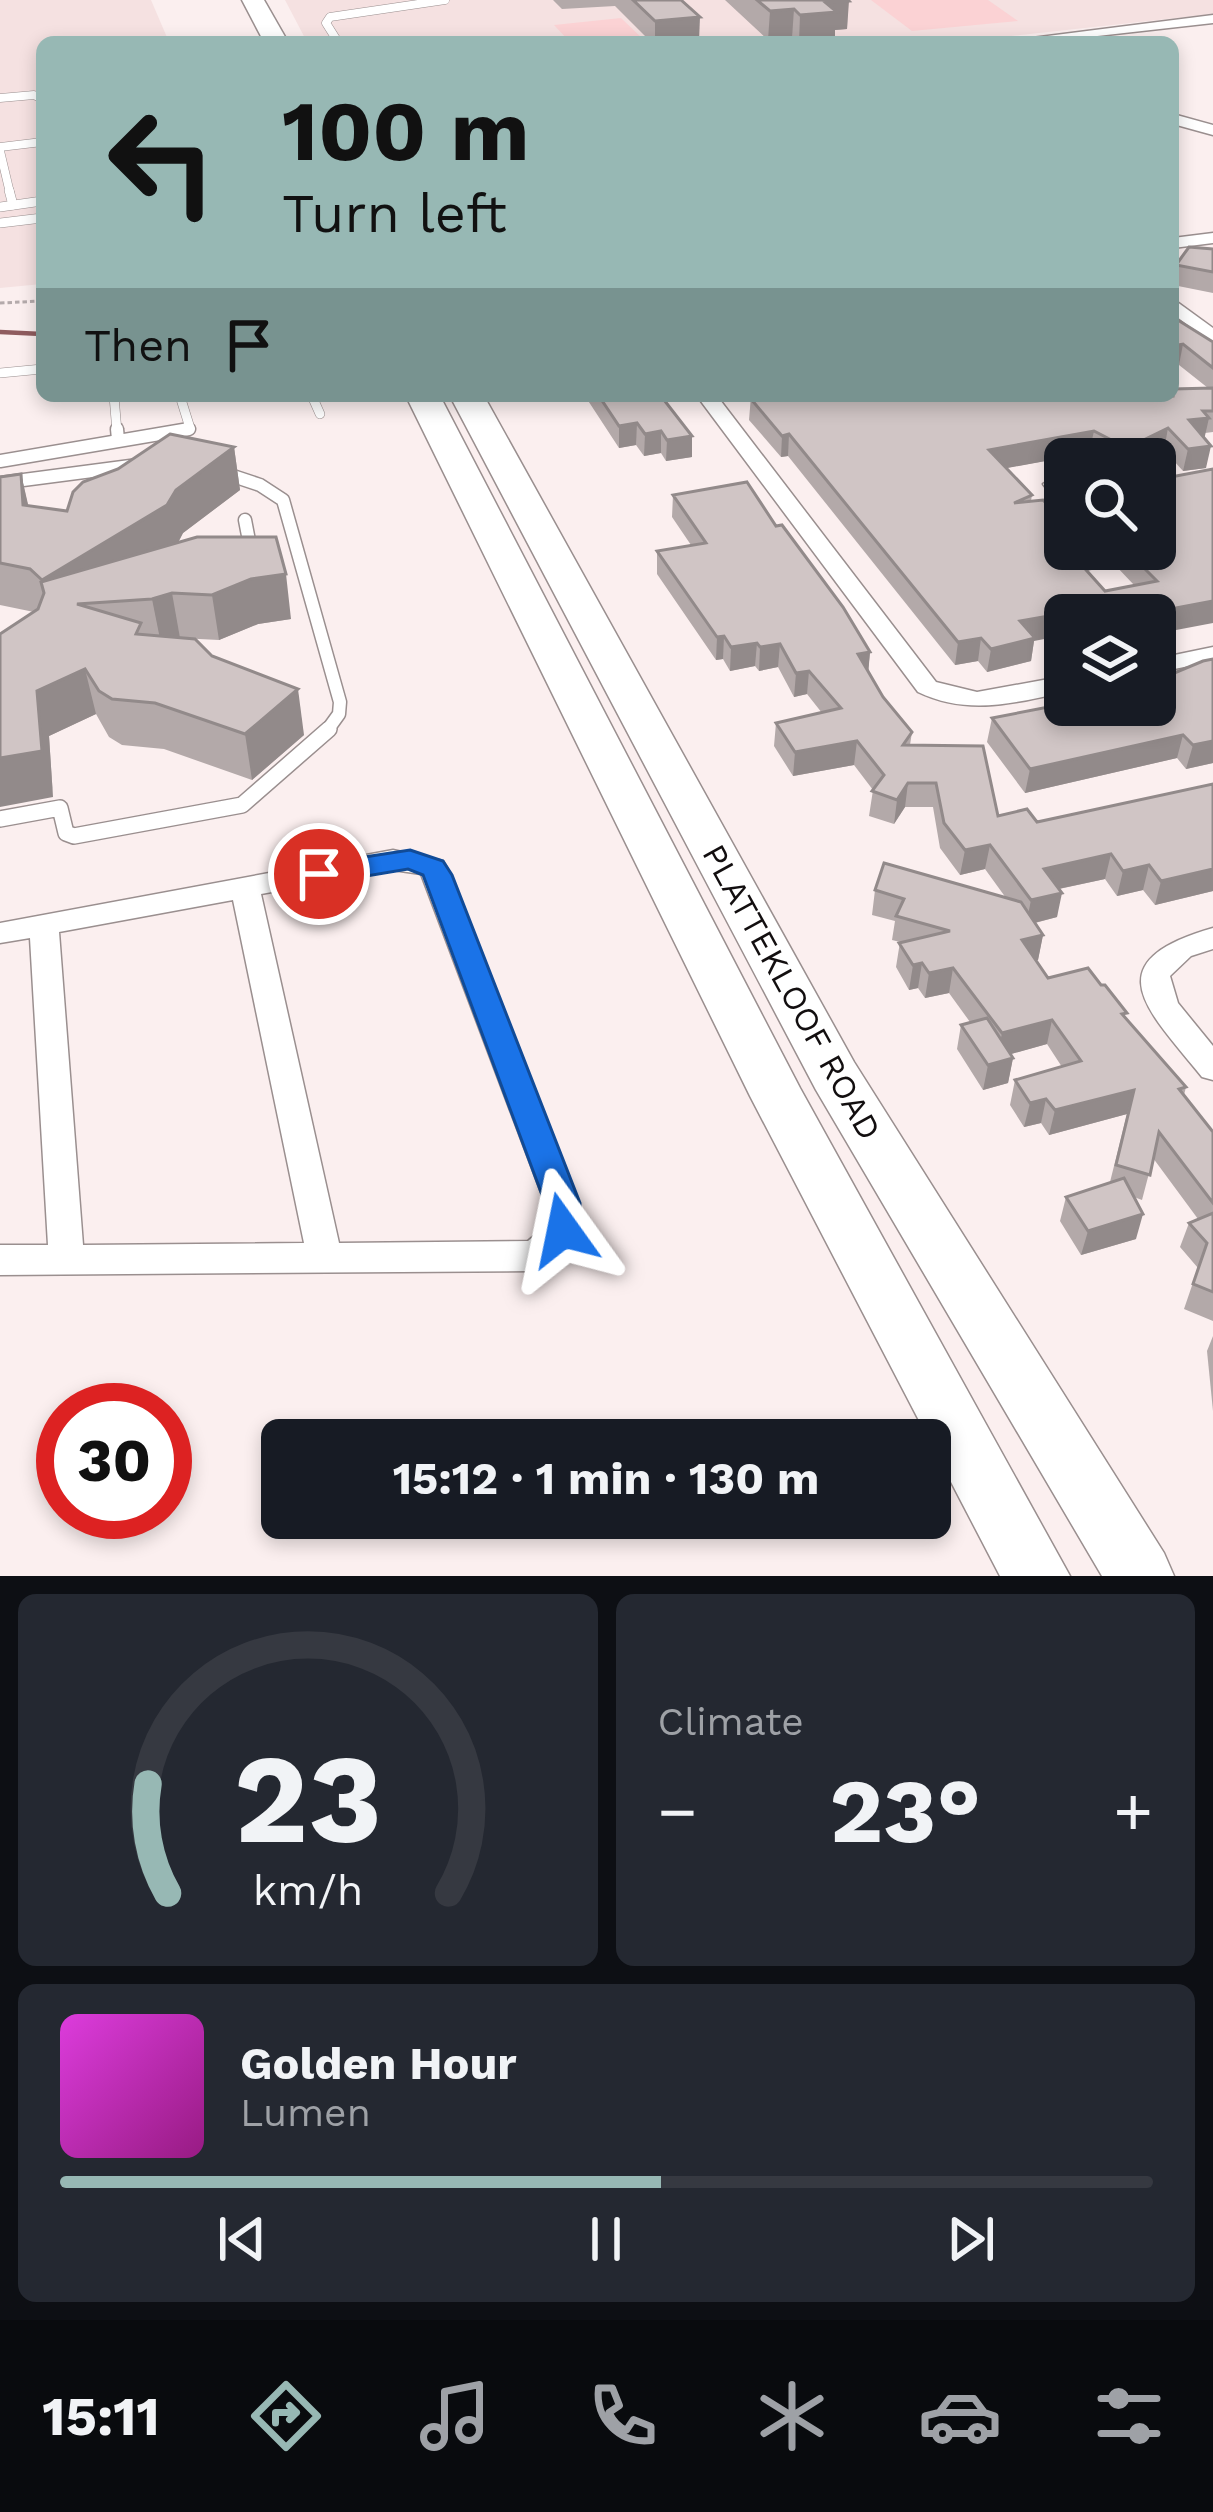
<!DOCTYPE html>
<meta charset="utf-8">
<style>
:root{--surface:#171b24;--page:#242831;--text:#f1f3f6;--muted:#9ea1a6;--line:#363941;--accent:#97b8b4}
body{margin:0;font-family:"Work Sans",sans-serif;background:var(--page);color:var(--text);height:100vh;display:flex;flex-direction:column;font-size:45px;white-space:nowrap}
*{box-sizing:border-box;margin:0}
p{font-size:39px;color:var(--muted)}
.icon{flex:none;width:66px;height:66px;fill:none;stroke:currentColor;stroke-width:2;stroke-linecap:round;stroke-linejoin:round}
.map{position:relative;height:1576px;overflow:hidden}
.side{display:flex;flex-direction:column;gap:18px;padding:18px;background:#0d0f14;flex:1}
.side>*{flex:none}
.banner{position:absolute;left:36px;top:36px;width:1143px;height:366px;border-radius:18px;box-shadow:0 6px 18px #0003;background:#97b8b4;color:#111;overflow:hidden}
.tools{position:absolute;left:1044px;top:438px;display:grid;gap:24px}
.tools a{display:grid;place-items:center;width:132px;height:132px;border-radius:18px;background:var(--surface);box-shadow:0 6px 18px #0003;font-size:60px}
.speed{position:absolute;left:36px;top:1383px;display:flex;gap:24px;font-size:60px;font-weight:700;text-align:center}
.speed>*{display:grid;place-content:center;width:156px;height:156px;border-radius:50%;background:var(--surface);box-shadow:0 6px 18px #0003;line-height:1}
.speed .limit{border:18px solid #d22;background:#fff;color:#111}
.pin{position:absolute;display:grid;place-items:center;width:102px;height:102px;color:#fff;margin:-51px;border:6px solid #fff;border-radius:50%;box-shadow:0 3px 12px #0007}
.me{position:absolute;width:132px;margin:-66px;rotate:348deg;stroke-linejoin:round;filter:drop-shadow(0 0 9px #0008)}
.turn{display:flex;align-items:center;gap:42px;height:252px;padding:0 48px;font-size:54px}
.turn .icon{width:156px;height:156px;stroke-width:2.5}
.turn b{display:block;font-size:84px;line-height:102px}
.then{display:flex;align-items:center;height:114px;padding:0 48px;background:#0003;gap:24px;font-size:45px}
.big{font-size:90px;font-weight:700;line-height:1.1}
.side .tile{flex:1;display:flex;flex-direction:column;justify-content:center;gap:18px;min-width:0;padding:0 42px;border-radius:18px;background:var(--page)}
.side .dial{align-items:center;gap:0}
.dial svg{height:312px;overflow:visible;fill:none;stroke:var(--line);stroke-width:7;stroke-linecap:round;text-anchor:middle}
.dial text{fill:var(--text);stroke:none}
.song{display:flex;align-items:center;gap:36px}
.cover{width:144px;height:144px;border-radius:18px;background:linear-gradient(135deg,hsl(300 70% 55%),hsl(310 70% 35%))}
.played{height:12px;border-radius:6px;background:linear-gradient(90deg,var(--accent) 55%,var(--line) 55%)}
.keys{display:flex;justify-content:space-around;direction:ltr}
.heat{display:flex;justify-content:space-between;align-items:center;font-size:66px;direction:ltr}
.side .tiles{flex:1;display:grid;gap:18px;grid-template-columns:1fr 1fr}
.tile:last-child{grid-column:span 2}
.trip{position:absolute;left:261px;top:1419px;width:690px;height:120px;border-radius:18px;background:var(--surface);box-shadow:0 6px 18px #0003;font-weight:700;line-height:120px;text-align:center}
.tabs{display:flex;height:192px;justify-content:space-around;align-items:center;background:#090b0e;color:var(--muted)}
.tabs .icon{width:84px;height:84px}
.tabs .selected{color:var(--accent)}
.tabs b{font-size:54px;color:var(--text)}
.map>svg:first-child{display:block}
.built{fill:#f5e1e1}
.green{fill:#fbd2d4}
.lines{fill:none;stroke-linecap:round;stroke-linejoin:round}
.stream{stroke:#8f5c5f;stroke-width:4.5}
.service-far3-casing{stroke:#9a8f8f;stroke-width:9}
.service-far2-casing{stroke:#9a8f8f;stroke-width:10}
.service-far1-casing{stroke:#9a8f8f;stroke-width:15}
.service-casing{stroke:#9a8f8f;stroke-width:18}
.minor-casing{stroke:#9a8f8f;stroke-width:3}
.primary-casing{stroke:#9a8f8f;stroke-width:3}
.path{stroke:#b4aaab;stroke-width:3;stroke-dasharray:4.5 3;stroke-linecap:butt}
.service-far3{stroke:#fff;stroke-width:8}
.service-far2{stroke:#fff;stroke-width:9}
.service-far1{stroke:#fff;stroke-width:12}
.service{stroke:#fff;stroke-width:15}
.minor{fill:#fff;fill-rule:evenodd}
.primary{fill:#fff;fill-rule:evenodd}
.wall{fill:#b3a9a9;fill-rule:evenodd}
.shaded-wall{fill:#928a8a}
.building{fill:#d0c5c5;stroke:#928a8a;stroke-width:3}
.route{fill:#1a73e8;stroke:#114b97;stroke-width:3}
.labels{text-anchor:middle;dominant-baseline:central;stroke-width:12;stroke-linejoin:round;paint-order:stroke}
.street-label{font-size:33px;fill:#120e0f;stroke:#fff}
</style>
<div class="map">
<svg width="1213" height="1576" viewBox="0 0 1213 1576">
<rect width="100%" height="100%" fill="#fbefef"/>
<g class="built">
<path d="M 0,0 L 151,0 L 169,42 L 42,42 L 42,284 L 0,288 Z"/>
<path d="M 285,0 L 1213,0 L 1213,14 L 957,42 L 307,42 Z"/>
</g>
<g class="green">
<path d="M 871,0 L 988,0 L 1018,21 L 912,31 Z"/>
<path d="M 621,18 L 645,41 L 570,42 L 554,25 Z"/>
</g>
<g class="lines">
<path class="stream" d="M 0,332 L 42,334"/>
<defs>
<g id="service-far3">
<path d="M 338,42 L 326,23 L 330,17 L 445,0"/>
<path d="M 0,98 L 34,95 L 42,99"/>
<path d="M 0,147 L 42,142"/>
<path d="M 0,151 L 10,193"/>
</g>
<g id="service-far2">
<path d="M 9,190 L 13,205"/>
<path d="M 0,207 L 42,201"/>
<path d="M 0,223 L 42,218"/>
<path d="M 0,373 L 42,369"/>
<path d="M 114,396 L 117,432"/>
<path d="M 180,396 L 190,428 L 180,432"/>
<path d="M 312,396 L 320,414"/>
</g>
<g id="service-far1">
<path d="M 117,429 L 118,439"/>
<path d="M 0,461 L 189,429"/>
<path d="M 224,473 L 260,485 L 283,500 L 340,702 L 339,714 L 326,732"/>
<path d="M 0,483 L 138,465"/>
<path d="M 245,520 L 251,551"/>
</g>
<path id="service" d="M 0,819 L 60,808 L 66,833 L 74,836 L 242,805 L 329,729"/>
<g id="minor">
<path d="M 1213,15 L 1213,23 L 1044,42 L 1000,42 Z"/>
<path d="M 1173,114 L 1213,125 L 1213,135 L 1173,124 Z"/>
<path d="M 1213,233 L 1213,243 L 1173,248 L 1173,238 Z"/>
<path d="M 1173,299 L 1213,328 L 1213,344 L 1173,314 Z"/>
<path d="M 697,396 L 717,396 L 936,682 L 977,692 L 1065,676 L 1065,692 C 1014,703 968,716 918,692 Z"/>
<path d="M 1065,470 L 1065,504 L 1057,502 L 1043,484 Z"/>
<path d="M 1213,647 L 1213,661 L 1155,673 L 1155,659 Z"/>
<path d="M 393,850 L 443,861 L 447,868 L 579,1203 C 579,1237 566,1259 533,1271 L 0,1275 L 0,1245 L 48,1245 L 30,938 L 0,943 L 0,923 ZM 393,870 L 421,874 L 545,1203 L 543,1228 L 528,1241 L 339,1243 L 261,894 ZM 233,900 L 304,1243 L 83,1245 L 59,932 Z"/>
<path d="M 1213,928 L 1213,949 L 1191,956 L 1170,976 L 1178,1003 L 1213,1046 L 1213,1080 L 1202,1077 C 1146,1008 1094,962 1213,928 Z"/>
</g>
<g id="primary">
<path d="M 242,0 L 264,0 L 288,42 L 264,42 Z"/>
<path d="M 406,396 L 440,396 L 800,1088 L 1070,1576 L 1000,1576 L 750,1096 Z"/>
<path d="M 450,396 L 484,396 L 854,1062 L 1164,1553 L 1174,1576 L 1102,1576 L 816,1090 Z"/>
</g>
</defs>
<use href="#service-far3" class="service-far3-casing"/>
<use href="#service-far2" class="service-far2-casing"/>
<use href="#service-far1" class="service-far1-casing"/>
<use href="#service" class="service-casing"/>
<use href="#minor" class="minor-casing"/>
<use href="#primary" class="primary-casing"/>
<path class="path" d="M 0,303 L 42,301"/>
<use href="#service-far3" class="service-far3"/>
<use href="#service-far2" class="service-far2"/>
<use href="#service-far1" class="service-far1"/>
<use href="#service" class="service"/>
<use href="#minor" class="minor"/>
<use href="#primary" class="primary"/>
</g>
<g class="wall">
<path d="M 553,0 L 681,0 L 699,41 L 651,42 L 615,6 L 562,9 Z"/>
<path d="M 725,0 L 848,0 L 847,29 L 835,30 L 835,41 L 796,42 L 792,38 L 768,40 Z"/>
<path d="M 1213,249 L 1213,293 L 1173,285 L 1176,265 Z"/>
<path d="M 1173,317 L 1213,342 L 1213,432 L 1205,433 L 1204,438 L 1206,468 L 1183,471 L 1164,450 L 1145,459 L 1101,459 L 1089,453 L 1006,468 L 1032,495 L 1031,501 L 1065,549 L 1155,549 L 1155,480 L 1213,469 L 1155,615 L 1065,615 L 1034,641 L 1031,661 L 987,672 L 978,661 L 955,665 L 788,456 L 781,457 L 749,420 L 751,396 L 1173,396 L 1208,388 L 1179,365 ZM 1115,565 L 1134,585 L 1105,591 L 1087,571 Z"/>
<path d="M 585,396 L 661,396 L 692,436 L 692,457 L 666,461 L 661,453 L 644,456 L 636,445 L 619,448 Z"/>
<path d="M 234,447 L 240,490 L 183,533 L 178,543 L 291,619 L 258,624 L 219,640 L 180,638 L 212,656 L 304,735 L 252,780 L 164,749 L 122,745 L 109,737 L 96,714 L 49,736 L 53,797 L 34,612 L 0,605 L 0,477 L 21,474 L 28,506 L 67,511 Z"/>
<path d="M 673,495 L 776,526 L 870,652 L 868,672 L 883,697 L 912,732 L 910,745 L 998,816 L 1037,822 L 1213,784 L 1213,891 L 1155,905 L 1143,890 L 1117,896 L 1105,879 L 1059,889 L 1057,917 L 1035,923 L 1043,935 L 1038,960 L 1036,960 L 1048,978 L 1126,1018 L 1186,1087 L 1184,1095 L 1213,1132 L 1213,1321 L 1184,1309 L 1198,1268 L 1180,1247 L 1189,1223 L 1198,1219 L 1153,1158 L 1142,1200 L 1134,1197 L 1136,1239 L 1081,1255 L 1060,1221 L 1066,1197 L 1110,1182 L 1127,1114 L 1049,1135 L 1041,1123 L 1024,1127 L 1010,1105 L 1015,1080 L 1062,1067 L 1047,1044 L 1011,1054 L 1013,1058 L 1008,1083 L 983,1090 L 957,1049 L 961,1025 L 970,1022 L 949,993 L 925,998 L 918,988 L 909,990 L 896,967 L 900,942 L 892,940 L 895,921 L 872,915 L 875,890 L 1006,898 L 985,869 L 960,875 L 940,848 L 933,807 L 905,807 L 894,824 L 869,816 L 873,790 L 854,765 L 793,776 L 774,746 L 776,723 L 822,713 L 807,694 L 794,697 L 778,667 L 759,671 L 755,666 L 730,671 L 723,659 L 716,660 L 657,574 L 657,551 L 691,545 L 672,517 Z"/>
<path d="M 1053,697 L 1155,705 L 1213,763 L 1186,769 L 1177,758 L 1025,793 L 987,742 L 992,718 L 1051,706 Z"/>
<path d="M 1213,1336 L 1213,1411 L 1207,1351 Z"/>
</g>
<g class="shaded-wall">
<path d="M 849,1 L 847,29 L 835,30 L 835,41 L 799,42 L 800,15 L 826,3 Z"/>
<path d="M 794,9 L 792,38 L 768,40 L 770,11 Z"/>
<path d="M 700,17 L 699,41 L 655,42 L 655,21 Z"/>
<path d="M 1183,344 L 1179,365 L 1173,366 L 1173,346 Z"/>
<path d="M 1209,418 L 1204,440 L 1189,420 Z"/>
<path d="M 637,423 L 636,445 L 619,448 L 619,426 Z"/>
<path d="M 1168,428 L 1164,450 L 1145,459 L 1125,459 L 1127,448 Z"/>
<path d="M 661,431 L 661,453 L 644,456 L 645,434 Z"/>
<path d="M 1094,431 L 1089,453 L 986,472 L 989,450 Z"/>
<path d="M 789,434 L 788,456 L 781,457 L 782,436 Z"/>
<path d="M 692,436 L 692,457 L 666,461 L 667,440 Z"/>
<path d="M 1211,446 L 1206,468 L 1183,471 L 1188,449 Z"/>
<path d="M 234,447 L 240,490 L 183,533 L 175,548 L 88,603 L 42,580 Z"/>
<path d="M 21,474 L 31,517 L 23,505 Z"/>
<path d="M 1087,549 L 1118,549 L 1115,565 L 1065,575 L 1070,552 Z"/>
<path d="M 286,574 L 291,619 L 258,624 L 219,640 L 212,595 L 251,579 Z"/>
<path d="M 172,593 L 180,638 L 161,644 L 152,599 Z"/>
<path d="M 1213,601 L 1213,623 L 1155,634 L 1154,612 Z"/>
<path d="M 1078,611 L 1077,615 L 1065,615 L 1065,635 L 1034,641 L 1031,661 L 987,672 L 991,649 L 1020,621 Z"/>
<path d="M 724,636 L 723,659 L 716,660 L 717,637 Z"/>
<path d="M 981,638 L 978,661 L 955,665 L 958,642 Z"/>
<path d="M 757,643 L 755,666 L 730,671 L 731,647 Z"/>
<path d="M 780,644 L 778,667 L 759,671 L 760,647 Z"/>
<path d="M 870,652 L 868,675 L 858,654 Z"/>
<path d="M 85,669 L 96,714 L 49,736 L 53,797 L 0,807 L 0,758 L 37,691 Z"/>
<path d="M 809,671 L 807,694 L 794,697 L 796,673 Z"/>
<path d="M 298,689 L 304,735 L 252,780 L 245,734 Z"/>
<path d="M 1183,735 L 1177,758 L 1025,793 L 1030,769 Z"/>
<path d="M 857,741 L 854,765 L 793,776 L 795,752 Z"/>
<path d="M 1213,741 L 1213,763 L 1186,769 L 1193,745 Z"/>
<path d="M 908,783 L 905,807 L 894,824 L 897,800 Z"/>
<path d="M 990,845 L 985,869 L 960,875 L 965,850 Z"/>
<path d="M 1111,854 L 1105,879 L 1039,893 L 1044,869 Z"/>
<path d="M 1149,865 L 1143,890 L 1117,896 L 1123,871 Z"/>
<path d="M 1213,869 L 1213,891 L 1155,905 L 1161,881 Z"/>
<path d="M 1062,893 L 1057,917 L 1026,925 L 1031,900 Z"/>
<path d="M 1043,935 L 1038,960 L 1017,964 L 1022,940 Z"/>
<path d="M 922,963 L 918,988 L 909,990 L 913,965 Z"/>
<path d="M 953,968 L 949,993 L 925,998 L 929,973 Z"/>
<path d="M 1052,1020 L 1047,1044 L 997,1058 L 1002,1033 Z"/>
<path d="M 1013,1058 L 1008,1083 L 983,1090 L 988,1065 Z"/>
<path d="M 1134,1090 L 1127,1114 L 1049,1135 L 1055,1110 Z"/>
<path d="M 1046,1099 L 1041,1123 L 1024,1127 L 1030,1103 Z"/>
<path d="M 1143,1214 L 1136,1239 L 1081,1255 L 1088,1231 Z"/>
</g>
<g class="building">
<path d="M 633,0 L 681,0 L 700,17 L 655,21 Z"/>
<path d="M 757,0 L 848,0 L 849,1 L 826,3 L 837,12 L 800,15 L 794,9 L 770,11 Z"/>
<path d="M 1189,247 L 1213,249 L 1213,272 L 1176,265 Z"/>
<path d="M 1173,317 L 1213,342 L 1213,368 L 1183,344 L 1173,346 Z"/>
<path d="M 1213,388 L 1213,411 L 1203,411 L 1209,418 L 1189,420 L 1211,446 L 1188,449 L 1168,428 L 1127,448 L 1094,431 L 989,450 L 1032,495 L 1014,503 L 1043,500 L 1053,510 L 1065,508 L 1065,549 L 1087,549 L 1070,552 L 1105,591 L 1157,581 L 1125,549 L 1155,549 L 1155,494 L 1166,492 L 1155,480 L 1213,469 L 1213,601 L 1154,612 L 1159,616 L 1155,616 L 1081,615 L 1078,611 L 1020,621 L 1035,638 L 991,649 L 981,638 L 958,642 L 789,434 L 782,436 L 751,399 L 758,397 L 758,396 L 1173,396 L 1173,389 Z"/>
<path d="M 599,396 L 661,396 L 692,436 L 667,440 L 661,431 L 645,434 L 637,423 L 619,426 Z"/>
<path d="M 170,434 L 234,447 L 176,490 L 167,505 L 42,580 L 30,569 L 0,563 L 0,477 L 21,474 L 23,505 L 67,511 L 73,492 L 83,482 L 118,469 Z"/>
<path d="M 747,482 L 776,526 L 782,525 L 843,607 L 870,652 L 858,654 L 883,697 L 912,732 L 903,745 L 983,746 L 998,816 L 1027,809 L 1037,822 L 1213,784 L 1213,869 L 1161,881 L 1149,865 L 1123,871 L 1111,854 L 1044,869 L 1062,893 L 1031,900 L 990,845 L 965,850 L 944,823 L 936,783 L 908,783 L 897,800 L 872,791 L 884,775 L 857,741 L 795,752 L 776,723 L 841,708 L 809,671 L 796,673 L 780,644 L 760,647 L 757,643 L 731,647 L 724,636 L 717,637 L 657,551 L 706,543 L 673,495 Z"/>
<path d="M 197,537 L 276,537 L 286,574 L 251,579 L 212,595 L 172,593 L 152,599 L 77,604 L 141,623 L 136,634 L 195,639 L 212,656 L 298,689 L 245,734 L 155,703 L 112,699 L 99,691 L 85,669 L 37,691 L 42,751 L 0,758 L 0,634 L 38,609 L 44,593 L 41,582 Z"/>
<path d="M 1213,659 L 1213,741 L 1193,745 L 1183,735 L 1030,769 L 992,718 L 1059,705 L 1053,697 L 1065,695 L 1065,705 L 1155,705 L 1155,681 L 1203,661 Z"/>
<path d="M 884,863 L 1021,902 L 1043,935 L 1022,940 L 1048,978 L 1088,968 L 1101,985 L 1105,985 L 1127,1013 L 1122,1014 L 1186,1087 L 1179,1089 L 1213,1132 L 1213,1203 L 1159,1132 L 1150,1175 L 1116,1165 L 1134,1090 L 1055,1110 L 1046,1099 L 1030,1103 L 1015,1080 L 1081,1061 L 1052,1020 L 1002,1033 L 953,968 L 929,973 L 922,963 L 913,965 L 899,943 L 950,931 L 896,916 L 904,899 L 875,890 Z"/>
<path d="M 987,1018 L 1013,1058 L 988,1065 L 961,1025 Z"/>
<path d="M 1124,1178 L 1143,1214 L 1088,1231 L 1066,1197 Z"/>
<path d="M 1213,1213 L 1213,1292 L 1193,1284 L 1207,1243 L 1189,1223 Z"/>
</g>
<path class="route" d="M 410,850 L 443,861 L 452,875 L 580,1203 L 580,1230 L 575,1240 L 563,1244 L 550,1240 L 545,1230 L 545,1203 L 423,875 L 408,869 L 319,884 L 304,874 L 319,864 Z"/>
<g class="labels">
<g class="street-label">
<text transform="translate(792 992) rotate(61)">PLATTEKLOOF ROAD</text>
</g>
</g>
</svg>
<div class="tools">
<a><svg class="icon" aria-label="search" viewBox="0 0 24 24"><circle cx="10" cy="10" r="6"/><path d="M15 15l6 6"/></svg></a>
<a><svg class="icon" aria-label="layers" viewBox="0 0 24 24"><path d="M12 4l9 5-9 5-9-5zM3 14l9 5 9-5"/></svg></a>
</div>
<div class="speed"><div class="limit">30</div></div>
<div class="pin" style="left:319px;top:874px;background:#d93025"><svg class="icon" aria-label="arrive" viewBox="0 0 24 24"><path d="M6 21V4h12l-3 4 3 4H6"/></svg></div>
<svg class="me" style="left:563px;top:1230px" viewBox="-20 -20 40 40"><path d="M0-17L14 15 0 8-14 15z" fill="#1a73e8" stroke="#fff" stroke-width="4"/></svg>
<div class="trip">15:12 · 1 min · 130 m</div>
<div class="banner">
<div class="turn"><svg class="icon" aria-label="left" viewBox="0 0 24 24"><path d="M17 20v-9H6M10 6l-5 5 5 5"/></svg><div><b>100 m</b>Turn left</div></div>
<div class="then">Then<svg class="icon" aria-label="arrive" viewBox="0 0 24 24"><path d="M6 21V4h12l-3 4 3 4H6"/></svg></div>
</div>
</div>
<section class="side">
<div class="tiles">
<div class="tile dial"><svg viewBox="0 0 100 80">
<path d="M14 69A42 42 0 1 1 86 69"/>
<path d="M14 69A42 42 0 0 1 9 41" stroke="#97b8b4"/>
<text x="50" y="56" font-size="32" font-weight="700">23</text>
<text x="50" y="72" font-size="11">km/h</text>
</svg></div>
<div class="tile"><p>Climate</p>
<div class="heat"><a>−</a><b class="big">23°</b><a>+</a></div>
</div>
<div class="tile">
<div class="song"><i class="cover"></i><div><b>Golden Hour</b><p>Lumen</p></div></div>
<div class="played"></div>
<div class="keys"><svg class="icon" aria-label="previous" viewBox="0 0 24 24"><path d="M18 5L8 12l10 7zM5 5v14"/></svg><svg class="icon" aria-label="pause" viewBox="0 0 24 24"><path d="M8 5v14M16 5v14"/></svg><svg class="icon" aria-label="next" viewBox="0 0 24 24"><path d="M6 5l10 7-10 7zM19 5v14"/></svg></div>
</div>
</div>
</section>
<nav class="tabs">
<b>15:11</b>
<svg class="icon selected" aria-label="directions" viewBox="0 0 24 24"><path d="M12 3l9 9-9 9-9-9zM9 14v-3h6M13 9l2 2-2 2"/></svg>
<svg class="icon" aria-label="music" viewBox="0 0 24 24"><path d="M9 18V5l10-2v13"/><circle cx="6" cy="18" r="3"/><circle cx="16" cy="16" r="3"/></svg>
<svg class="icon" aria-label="phone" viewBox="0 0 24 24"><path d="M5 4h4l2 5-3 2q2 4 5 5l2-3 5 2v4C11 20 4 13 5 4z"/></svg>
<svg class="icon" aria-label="climate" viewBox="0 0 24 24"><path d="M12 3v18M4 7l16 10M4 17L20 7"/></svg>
<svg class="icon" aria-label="car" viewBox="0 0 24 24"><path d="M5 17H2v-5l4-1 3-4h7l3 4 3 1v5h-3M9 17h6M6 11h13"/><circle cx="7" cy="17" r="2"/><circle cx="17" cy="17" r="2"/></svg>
<svg class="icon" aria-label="filters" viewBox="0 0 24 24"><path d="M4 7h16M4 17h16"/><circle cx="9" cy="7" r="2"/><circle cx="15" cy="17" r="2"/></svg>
</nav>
